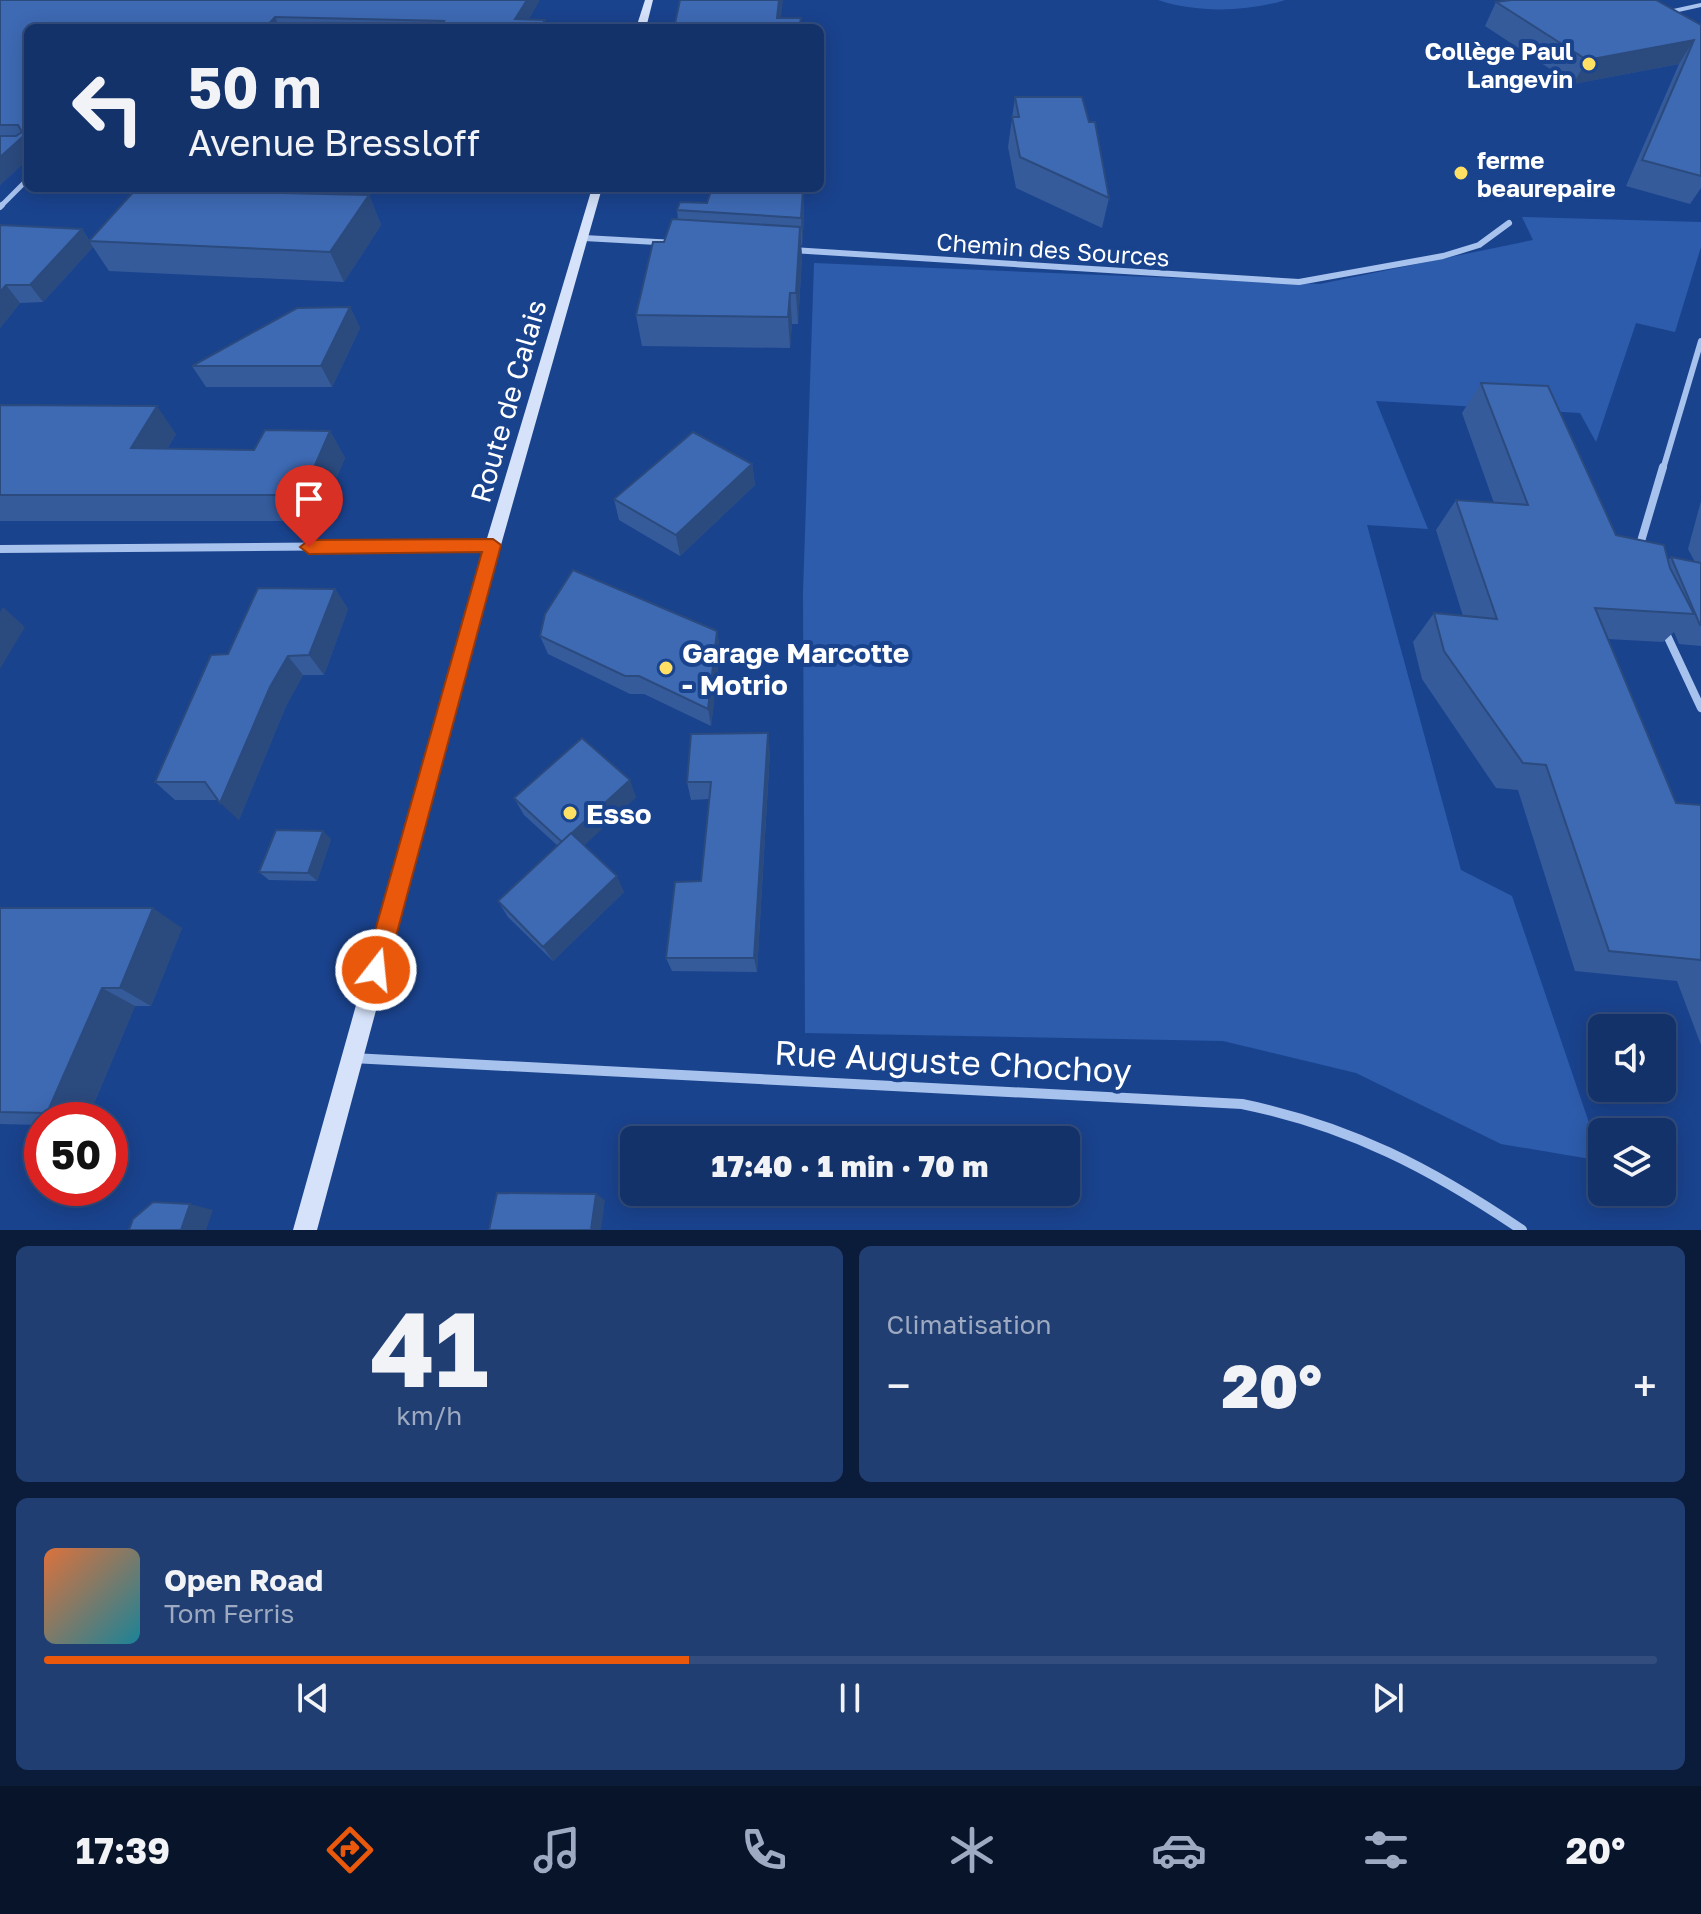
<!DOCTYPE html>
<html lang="fr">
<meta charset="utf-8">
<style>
:root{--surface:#14326a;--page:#213e72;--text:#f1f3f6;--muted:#9daac1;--line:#334d7e;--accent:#ea580c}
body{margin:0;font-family:"Golos Text",sans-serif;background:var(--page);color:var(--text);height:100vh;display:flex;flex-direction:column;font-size:30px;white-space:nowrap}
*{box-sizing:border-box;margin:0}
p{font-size:26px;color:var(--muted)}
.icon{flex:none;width:44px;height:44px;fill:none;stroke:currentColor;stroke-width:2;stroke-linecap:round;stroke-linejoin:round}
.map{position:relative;height:1230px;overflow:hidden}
.panel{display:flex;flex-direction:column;gap:16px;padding:16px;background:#0b1c3a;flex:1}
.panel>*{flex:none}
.banner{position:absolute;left:24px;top:24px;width:800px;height:168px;border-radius:12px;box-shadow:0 4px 20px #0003,0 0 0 2px var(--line);background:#14326a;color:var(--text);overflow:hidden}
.buttons{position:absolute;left:1588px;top:1014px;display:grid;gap:16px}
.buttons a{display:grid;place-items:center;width:88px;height:88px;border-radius:12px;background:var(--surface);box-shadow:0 4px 20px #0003,0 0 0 2px var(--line);font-size:40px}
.speed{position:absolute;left:24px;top:1102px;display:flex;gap:16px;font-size:40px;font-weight:700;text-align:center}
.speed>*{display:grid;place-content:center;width:104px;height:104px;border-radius:50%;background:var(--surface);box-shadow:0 4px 20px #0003,0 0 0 2px var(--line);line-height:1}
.speed .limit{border:12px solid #d22;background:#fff;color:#111}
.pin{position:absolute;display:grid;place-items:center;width:68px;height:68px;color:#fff;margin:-82px -34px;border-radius:50% 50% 50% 0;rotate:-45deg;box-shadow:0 0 8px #0007}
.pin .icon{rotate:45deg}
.me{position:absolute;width:88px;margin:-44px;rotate:16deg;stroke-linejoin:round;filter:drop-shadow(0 0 6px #0008)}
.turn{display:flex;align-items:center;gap:28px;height:168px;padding:0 32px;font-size:36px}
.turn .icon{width:104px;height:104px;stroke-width:2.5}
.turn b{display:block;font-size:56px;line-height:68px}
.big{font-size:60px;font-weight:800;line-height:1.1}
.panel .widget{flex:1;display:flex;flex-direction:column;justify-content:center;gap:12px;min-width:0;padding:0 28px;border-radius:12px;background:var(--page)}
.panel .dial{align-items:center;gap:0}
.dial b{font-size:104px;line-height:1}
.song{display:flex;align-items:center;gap:24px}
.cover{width:96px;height:96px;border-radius:12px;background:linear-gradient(135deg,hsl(20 70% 55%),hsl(190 70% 35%))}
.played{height:8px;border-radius:4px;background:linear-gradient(90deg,var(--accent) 40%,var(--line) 40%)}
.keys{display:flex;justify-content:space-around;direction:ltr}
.heat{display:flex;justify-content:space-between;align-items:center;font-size:44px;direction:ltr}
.panel .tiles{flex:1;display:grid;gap:16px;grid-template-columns:1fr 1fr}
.widget:last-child{grid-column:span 2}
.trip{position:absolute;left:620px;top:1126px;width:460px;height:80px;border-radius:12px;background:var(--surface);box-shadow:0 4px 20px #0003,0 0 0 2px var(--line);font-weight:800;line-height:80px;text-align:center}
.tabs{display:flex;height:128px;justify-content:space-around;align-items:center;background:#08142a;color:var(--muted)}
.tabs .icon{width:56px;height:56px}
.tabs .current{color:var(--accent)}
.tabs b{font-size:36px;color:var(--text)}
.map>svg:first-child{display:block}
.green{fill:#2d5cac}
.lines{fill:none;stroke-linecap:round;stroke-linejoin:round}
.lane{stroke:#a8c2ee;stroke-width:4}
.street-far3{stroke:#a8c2ee;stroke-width:5}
.street-far2{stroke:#a8c2ee;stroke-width:6}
.street-far1{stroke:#a8c2ee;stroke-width:8}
.street{stroke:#a8c2ee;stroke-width:10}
.secondary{fill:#d5e2fa;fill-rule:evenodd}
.wall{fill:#355b9b}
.shaded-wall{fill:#2b4a7e}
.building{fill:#3e6ab4;stroke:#2b4a7e;stroke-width:2}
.route{fill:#ea580c;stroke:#983908;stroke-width:2}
.poi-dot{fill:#ffe065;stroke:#1a438e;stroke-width:3}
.labels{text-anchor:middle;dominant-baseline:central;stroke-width:8;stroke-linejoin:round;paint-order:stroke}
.far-poi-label{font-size:24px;font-weight:bold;fill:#fff;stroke:#1a438e;text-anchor:end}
.far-street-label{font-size:24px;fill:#fff;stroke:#1a438e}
.street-label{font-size:28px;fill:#fff;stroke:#1a438e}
.poi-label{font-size:28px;font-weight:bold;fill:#fff;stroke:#1a438e;text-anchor:start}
.near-street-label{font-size:34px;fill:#fff;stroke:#1a438e}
</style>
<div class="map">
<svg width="1701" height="1230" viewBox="0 0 1701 1230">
<rect width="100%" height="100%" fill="#1a438e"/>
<g class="green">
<path d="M 1158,0 L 1285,0 C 1247,12 1196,13 1158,0 Z"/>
<path d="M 1522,217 L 1701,222 L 1701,247 L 1675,332 L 1636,323 L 1596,442 L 1580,413 L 1376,401 L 1428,529 L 1367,525 L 1461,870 L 1512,896 L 1602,1161 L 1501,1144 L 1356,1073 L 1223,1041 L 805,1033 L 803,593 L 814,263 L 1320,284 L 1533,240 Z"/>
</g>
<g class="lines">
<path class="lane" d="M 1669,12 L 1701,5"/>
<path class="street-far3" d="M 0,207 L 28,179"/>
<g class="street-far2">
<path d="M 0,207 L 2,205"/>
<path d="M 584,238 L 675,243"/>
<path d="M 792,250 L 1299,282 L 1443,256 L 1479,245 L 1509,223"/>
<path d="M 1663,469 L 1701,341"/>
</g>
<g class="street-far1">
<path d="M 1639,548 L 1663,467"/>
<path d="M 0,549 L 493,545"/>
<path d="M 1664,629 L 1701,708"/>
</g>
<path class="street" d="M 352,1058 L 1242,1104 C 1350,1126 1432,1169 1522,1230"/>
<g class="secondary">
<path d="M 645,0 L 653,0 L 646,28 L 636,28 Z"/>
<path d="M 592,188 L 602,188 L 501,545 L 317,1230 L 293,1230 L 485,545 Z"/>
</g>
</g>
<g class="wall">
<path d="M 0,0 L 529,19 L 546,28 L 28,28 L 28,159 L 0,185 Z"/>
<path d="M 1496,2 L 1701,25 L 1701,188 L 1690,204 L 1626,186 L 1679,64 L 1573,84 L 1485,26 Z"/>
<path d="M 1015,97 L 1109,198 L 1102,228 L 1016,188 L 1008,147 Z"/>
<path d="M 803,190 L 804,218 L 802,245 L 801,245 L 802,257 L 798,324 L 792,324 L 790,348 L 642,346 L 636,315 L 664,242 L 678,220 L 677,210 L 707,203 Z"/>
<path d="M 295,193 L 369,195 L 381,225 L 344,282 L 109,271 L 93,247 L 43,302 L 20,303 L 0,328 L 0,225 L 82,229 L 89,240 Z"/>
<path d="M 350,307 L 360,328 L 332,387 L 206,387 L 192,366 Z"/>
<path d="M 1481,383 L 1616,535 L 1668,560 L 1671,557 L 1695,562 L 1688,549 L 1701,501 L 1701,646 L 1679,644 L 1674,632 L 1663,642 L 1608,639 L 1676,803 L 1701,805 L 1701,1045 L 1677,981 L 1575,971 L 1518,790 L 1496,788 L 1422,679 L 1413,642 L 1434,613 L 1463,616 L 1436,530 L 1456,500 L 1494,503 L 1462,413 Z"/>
<path d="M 0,405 L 176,434 L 167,449 L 254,450 L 330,431 L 345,458 L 318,521 L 0,521 Z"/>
<path d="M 752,464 L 755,485 L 680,556 L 619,520 L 614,499 Z"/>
<path d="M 335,589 L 348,609 L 324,675 L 303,675 L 286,706 L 239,820 L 218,800 L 175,800 L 155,782 L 228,654 Z"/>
<path d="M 717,631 L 720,650 L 711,726 L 644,694 L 630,694 L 548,654 L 540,636 Z"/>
<path d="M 770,751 L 757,972 L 672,971 L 666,958 L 701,881 L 709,799 L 691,800 L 687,782 Z"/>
<path d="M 636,797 L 584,845 L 624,892 L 553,961 L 508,917 L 498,901 L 558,846 L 524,815 L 514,798 Z"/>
<path d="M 331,839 L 317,881 L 269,880 L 259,872 Z"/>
<path d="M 0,908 L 182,928 L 151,1006 L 135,1006 L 87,1120 L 42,1120 L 42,1125 L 0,1124 Z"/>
</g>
<g class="shaded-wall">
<path d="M 527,0 L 540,0 L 524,28 L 515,19 Z"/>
<path d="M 779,0 L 783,0 L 780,28 L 777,18 Z"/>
<path d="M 275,17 L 280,28 L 265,28 Z"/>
<path d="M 545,20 L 546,28 L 540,28 Z"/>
<path d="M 1694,40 L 1679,64 L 1573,84 L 1587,60 Z"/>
<path d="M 28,132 L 28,159 L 0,185 L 0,157 Z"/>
<path d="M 289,188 L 293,188 L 305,215 L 285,193 Z"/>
<path d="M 803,190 L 804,218 L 802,245 L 801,218 Z"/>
<path d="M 369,195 L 381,225 L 344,282 L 330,252 Z"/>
<path d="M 800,227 L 802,257 L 798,324 L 796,293 Z"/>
<path d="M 82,229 L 93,247 L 43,302 L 30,285 Z"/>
<path d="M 6,285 L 20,303 L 0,328 L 0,292 Z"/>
<path d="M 790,293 L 792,324 L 790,348 L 788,317 Z"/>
<path d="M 350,307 L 360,328 L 332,387 L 321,366 Z"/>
<path d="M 157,406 L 176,434 L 151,475 L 131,448 Z"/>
<path d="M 330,431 L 345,458 L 318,521 L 302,495 Z"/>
<path d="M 752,464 L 755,485 L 680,556 L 676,535 Z"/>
<path d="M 335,589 L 348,609 L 324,675 L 309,655 Z"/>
<path d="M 3,607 L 25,627 L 0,669 L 0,612 Z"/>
<path d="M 717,631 L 720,650 L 711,726 L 708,709 Z"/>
<path d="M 288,656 L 303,675 L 286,706 L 239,820 L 220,803 L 270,687 Z"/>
<path d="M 768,733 L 770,751 L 757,972 L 754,958 Z"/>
<path d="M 630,780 L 636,797 L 571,858 L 562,842 Z"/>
<path d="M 323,831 L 331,839 L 317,881 L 308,873 Z"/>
<path d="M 617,876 L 624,892 L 553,961 L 543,947 Z"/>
<path d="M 153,908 L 182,928 L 151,1006 L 120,988 Z"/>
<path d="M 102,988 L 135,1006 L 87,1120 L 67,1120 L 47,1113 Z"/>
<path d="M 596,1194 L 605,1200 L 601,1230 L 591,1230 Z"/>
<path d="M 190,1204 L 213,1210 L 206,1230 L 181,1230 Z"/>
</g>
<g class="building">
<path d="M 0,0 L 527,0 L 515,19 L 545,20 L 540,28 L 439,28 L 444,21 L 275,17 L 265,28 L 28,28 L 28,132 L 0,157 L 0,136 L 16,136 L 22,132 L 18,125 L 0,125 Z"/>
<path d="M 680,0 L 779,0 L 777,18 L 801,18 L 799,28 L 674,28 Z"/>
<path d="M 1511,0 L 1656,0 L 1701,25 L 1701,176 L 1642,160 L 1694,40 L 1587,60 L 1496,2 Z"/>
<path d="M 1015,97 L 1082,97 L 1089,122 L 1095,122 L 1109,198 L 1020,157 L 1012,117 L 1019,117 Z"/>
<path d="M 137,188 L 289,188 L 285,193 L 369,195 L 330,252 L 89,241 Z"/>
<path d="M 712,188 L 758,188 L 803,190 L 801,218 L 677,210 L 680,202 L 707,203 Z"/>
<path d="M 672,219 L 800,227 L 796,293 L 790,293 L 788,317 L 636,315 L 653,242 L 664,242 Z"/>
<path d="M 0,225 L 82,229 L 30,285 L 6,285 L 0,292 Z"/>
<path d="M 350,307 L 321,366 L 192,366 L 297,308 Z"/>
<path d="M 1481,383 L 1548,386 L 1616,535 L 1664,545 L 1670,568 L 1694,614 L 1595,608 L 1676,803 L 1701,805 L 1701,960 L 1609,951 L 1546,765 L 1523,763 L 1444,651 L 1434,613 L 1497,619 L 1456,500 L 1528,505 Z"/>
<path d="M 0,405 L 157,406 L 131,448 L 254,450 L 265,430 L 330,431 L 302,495 L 0,495 Z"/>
<path d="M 693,432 L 752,464 L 676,535 L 614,499 Z"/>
<path d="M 1671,557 L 1701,563 L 1701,625 L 1700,625 Z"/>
<path d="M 573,570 L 717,631 L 708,709 L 639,676 L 625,676 L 540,636 L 545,614 Z"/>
<path d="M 258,588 L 335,589 L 309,655 L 288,656 L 270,687 L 220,803 L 205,782 L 155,782 L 211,655 L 228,654 Z"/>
<path d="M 768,733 L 754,958 L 666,958 L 675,882 L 701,881 L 711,782 L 687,782 L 691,734 Z"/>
<path d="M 582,738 L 630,780 L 562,842 L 514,798 Z"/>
<path d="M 276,830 L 323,831 L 308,873 L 259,872 Z"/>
<path d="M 571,833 L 617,876 L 543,947 L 498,901 Z"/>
<path d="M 0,908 L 153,908 L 120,988 L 102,988 L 47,1113 L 0,1112 Z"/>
<path d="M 497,1193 L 596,1194 L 591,1230 L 489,1230 Z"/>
<path d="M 153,1202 L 190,1204 L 181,1230 L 129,1230 L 133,1219 Z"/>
</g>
<path class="route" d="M 493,539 L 501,545 L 387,970 L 384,978 L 376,982 L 368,978 L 364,970 L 482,552 L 309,554 L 300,547 L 309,540 Z"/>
<g class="poi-dot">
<circle cx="1589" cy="64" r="8"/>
<circle cx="1461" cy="173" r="8"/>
<circle cx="666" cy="668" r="8"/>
<circle cx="570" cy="813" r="8"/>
</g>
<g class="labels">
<g class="far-poi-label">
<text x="1573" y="50">Collège Paul<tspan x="1573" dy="28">Langevin</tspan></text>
<text x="1477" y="159" text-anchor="start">ferme<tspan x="1477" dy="28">beaurepaire</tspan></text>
</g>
<g class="far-street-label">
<text transform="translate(1053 249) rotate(4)">Chemin des Sources</text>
</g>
<g class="street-label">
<text transform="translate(508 401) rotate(-74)">Route de Calais</text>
</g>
<g class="poi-label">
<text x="682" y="652">Garage Marcotte<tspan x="682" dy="32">- Motrio</tspan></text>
<text x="586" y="813">Esso</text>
</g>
<g class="near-street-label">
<text transform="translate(953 1061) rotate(3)">Rue Auguste Chochoy</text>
</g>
</g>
</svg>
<div class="buttons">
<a><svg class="icon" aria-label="sound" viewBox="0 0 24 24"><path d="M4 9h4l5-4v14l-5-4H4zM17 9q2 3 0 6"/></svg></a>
<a><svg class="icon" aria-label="layers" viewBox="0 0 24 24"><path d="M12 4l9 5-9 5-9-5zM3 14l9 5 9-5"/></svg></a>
</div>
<div class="speed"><div class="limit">50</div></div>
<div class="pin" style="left:309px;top:547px;background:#d93025"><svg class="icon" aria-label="arrive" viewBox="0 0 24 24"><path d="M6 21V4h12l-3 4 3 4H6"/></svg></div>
<svg class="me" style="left:376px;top:970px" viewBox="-20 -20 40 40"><circle r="17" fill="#ea580c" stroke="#fff" stroke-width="3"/><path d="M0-11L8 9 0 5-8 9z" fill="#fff"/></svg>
<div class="trip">17:40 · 1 min · 70 m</div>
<div class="banner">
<div class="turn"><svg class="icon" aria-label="left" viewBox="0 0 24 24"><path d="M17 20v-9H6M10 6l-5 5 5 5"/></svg><div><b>50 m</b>Avenue Bressloff</div></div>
</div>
</div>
<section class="panel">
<div class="tiles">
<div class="widget dial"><b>41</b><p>km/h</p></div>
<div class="widget"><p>Climatisation</p>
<div class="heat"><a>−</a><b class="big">20°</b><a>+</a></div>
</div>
<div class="widget">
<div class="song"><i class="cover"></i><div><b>Open Road</b><p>Tom Ferris</p></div></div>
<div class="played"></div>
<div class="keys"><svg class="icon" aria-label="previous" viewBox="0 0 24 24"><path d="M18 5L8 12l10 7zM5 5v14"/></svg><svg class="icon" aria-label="pause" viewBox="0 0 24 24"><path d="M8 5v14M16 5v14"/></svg><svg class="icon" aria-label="next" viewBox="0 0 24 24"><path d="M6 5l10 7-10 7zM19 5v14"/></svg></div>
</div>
</div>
</section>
<nav class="tabs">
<b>17:39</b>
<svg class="icon current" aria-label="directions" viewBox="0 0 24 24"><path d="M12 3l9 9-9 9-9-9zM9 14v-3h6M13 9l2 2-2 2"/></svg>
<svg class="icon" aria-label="music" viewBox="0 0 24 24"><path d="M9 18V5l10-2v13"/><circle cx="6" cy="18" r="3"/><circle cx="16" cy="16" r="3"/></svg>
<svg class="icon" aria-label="phone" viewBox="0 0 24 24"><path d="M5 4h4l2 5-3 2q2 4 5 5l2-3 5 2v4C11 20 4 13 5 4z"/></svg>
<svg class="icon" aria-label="climate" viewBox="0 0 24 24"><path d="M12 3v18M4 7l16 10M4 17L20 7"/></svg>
<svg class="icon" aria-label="car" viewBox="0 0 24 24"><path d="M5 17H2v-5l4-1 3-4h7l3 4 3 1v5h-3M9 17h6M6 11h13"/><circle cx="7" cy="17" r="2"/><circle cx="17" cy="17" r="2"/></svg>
<svg class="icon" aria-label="filters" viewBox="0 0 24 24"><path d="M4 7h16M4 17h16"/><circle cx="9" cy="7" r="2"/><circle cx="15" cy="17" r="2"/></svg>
<b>20°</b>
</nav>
